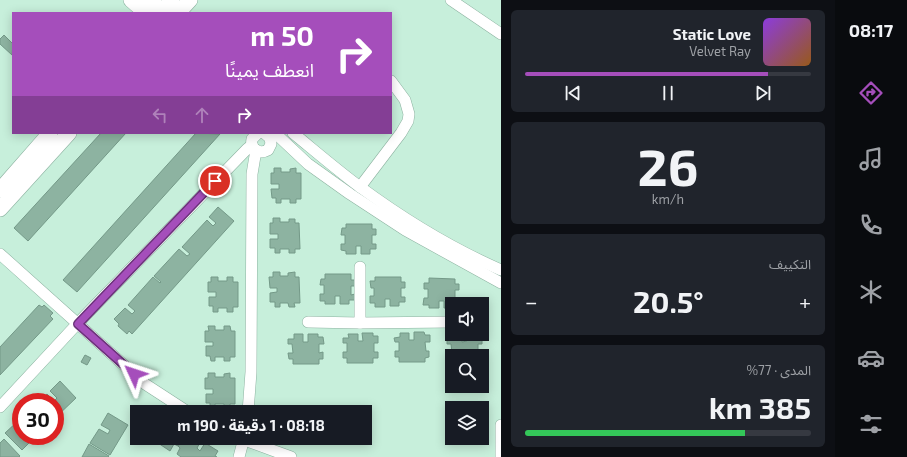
<!DOCTYPE html>
<html lang="ar">
<meta charset="utf-8">
<style>
:root{--surface:#171b24;--page:#20242c;--text:#f1f3f6;--muted:#9ea1a6;--line:#363941;--accent:#a54ebb}
body{margin:0;font-family:"Exo 2","Noto Sans Arabic",sans-serif;background:var(--page);color:var(--text);direction:rtl;height:100vh;display:flex;flex-direction:column;font-size:15px;white-space:nowrap}
*{box-sizing:border-box;margin:0}
p{font-size:13px;color:var(--muted)}
.icon{flex:none;width:22px;height:22px;fill:none;stroke:currentColor;stroke-width:2;stroke-linecap:round;stroke-linejoin:round}
.map{position:relative;flex:1;overflow:hidden;direction:ltr}
.details{display:flex;flex-direction:column;gap:10px;padding:10px;background:#0d0f14;width:334px}
.details>*{flex:none}
.guide{position:absolute;left:12px;top:12px;width:380px;height:122px;border-radius:0px;box-shadow:0 2px 10px #0003;direction:rtl;background:#a54ebb;color:#fff;overflow:hidden}
.buttons{position:absolute;left:445px;top:297px;display:grid;gap:8px}
.buttons a{display:grid;place-items:center;width:44px;height:44px;border-radius:0px;background:var(--surface);box-shadow:0 2px 10px #0003;font-size:20px}
.speed{position:absolute;left:12px;top:393px;display:flex;gap:8px;font-size:20px;font-weight:700;text-align:center}
.speed>*{display:grid;place-content:center;width:52px;height:52px;border-radius:50%;background:var(--surface);box-shadow:0 2px 10px #0003;line-height:1}
.speed .limit{border:6px solid #d22;background:#fff;color:#111}
.pin{position:absolute;display:grid;place-items:center;width:34px;height:34px;color:#fff;margin:-17px;border:2px solid #fff;border-radius:50%;box-shadow:0 1px 4px #0007}
.me{position:absolute;width:44px;margin:-22px;rotate:312deg;stroke-linejoin:round;filter:drop-shadow(0 0 3px #0008)}
.turn{display:flex;align-items:center;gap:14px;height:84px;padding:0 12px;font-size:18px}
.turn .icon{width:52px;height:52px;stroke-width:2.5}
.turn b{display:block;font-size:28px;line-height:34px}
.lanes{display:flex;align-items:center;height:38px;padding:0 12px;background:#0003;justify-content:center;gap:20px;direction:ltr}
.lanes .off{opacity:.35}
.big{font-size:30px;font-weight:700;line-height:1.1}
.details .card{flex:1;display:flex;flex-direction:column;justify-content:center;gap:6px;min-width:0;padding:0 14px;border-radius:6px;background:var(--page)}
.details .dial{align-items:center;gap:0}
.dial b{font-size:52px;line-height:1}
.song{display:flex;align-items:center;gap:12px}
.cover{width:48px;height:48px;border-radius:6px;background:linear-gradient(135deg,hsl(270 70% 55%),hsl(30 70% 35%))}
.played{height:4px;border-radius:2px;background:linear-gradient(90deg,var(--accent) 85%,var(--line) 85%)}
.keys{display:flex;justify-content:space-around;direction:ltr}
.heat{display:flex;justify-content:space-between;align-items:center;font-size:22px;direction:ltr}
.charge{height:6px;border-radius:3px;background:linear-gradient(90deg,#34c759 77%,var(--line) 0)}
.trip{position:absolute;left:130px;top:405px;width:242px;height:40px;border-radius:0px;background:var(--surface);box-shadow:0 2px 10px #0003;font-weight:700;line-height:40px;text-align:center;direction:rtl}
main{display:flex;flex:1;min-height:0}
.menu{display:flex;flex-direction:column;width:72px;justify-content:space-around;align-items:center;background:#090b0e;color:var(--muted)}
.menu .icon{width:28px;height:28px}
.menu .current{color:var(--accent)}
.menu b{font-size:18px;color:var(--text)}
.map>svg:first-child{display:block}
.building{fill:#8db3a1;stroke:#749988}
.lines{fill:none;stroke-linecap:round;stroke-linejoin:round}
.minor-casing{stroke:#8cb2a0;stroke-width:12}
.secondary-casing{stroke:#8cb2a0;stroke-width:16}
.minor{stroke:#fff;stroke-width:11}
.secondary{stroke:#fff;stroke-width:15}
.route-casing{stroke:#6b337a;stroke-width:10}
.route{stroke:#a54ebb;stroke-width:7}
</style>
<main>
<nav class="menu">
<b>08:17</b>
<svg class="icon current" aria-label="directions" viewBox="0 0 24 24"><path d="M12 3l9 9-9 9-9-9zM9 14v-3h6M13 9l2 2-2 2"/></svg>
<svg class="icon" aria-label="music" viewBox="0 0 24 24"><path d="M9 18V5l10-2v13"/><circle cx="6" cy="18" r="3"/><circle cx="16" cy="16" r="3"/></svg>
<svg class="icon" aria-label="phone" viewBox="0 0 24 24"><path d="M5 4h4l2 5-3 2q2 4 5 5l2-3 5 2v4C11 20 4 13 5 4z"/></svg>
<svg class="icon" aria-label="climate" viewBox="0 0 24 24"><path d="M12 3v18M4 7l16 10M4 17L20 7"/></svg>
<svg class="icon" aria-label="car" viewBox="0 0 24 24"><path d="M5 17H2v-5l4-1 3-4h7l3 4 3 1v5h-3M9 17h6M6 11h13"/><circle cx="7" cy="17" r="2"/><circle cx="17" cy="17" r="2"/></svg>
<svg class="icon" aria-label="filters" viewBox="0 0 24 24"><path d="M4 7h16M4 17h16"/><circle cx="9" cy="7" r="2"/><circle cx="15" cy="17" r="2"/></svg>
</nav>
<section class="details">
<div class="card">
<div class="song"><i class="cover"></i><div><b>Static Love</b><p>Velvet Ray</p></div></div>
<div class="played"></div>
<div class="keys"><svg class="icon" aria-label="previous" viewBox="0 0 24 24"><path d="M18 5L8 12l10 7zM5 5v14"/></svg><svg class="icon" aria-label="pause" viewBox="0 0 24 24"><path d="M8 5v14M16 5v14"/></svg><svg class="icon" aria-label="next" viewBox="0 0 24 24"><path d="M6 5l10 7-10 7zM19 5v14"/></svg></div>
</div>
<div class="card dial"><b>26</b><p>km/h</p></div>
<div class="card"><p>التكييف</p>
<div class="heat"><a>−</a><b class="big">20.5°</b><a>+</a></div>
</div>
<div class="card"><p>المدى · 77%</p><b class="big">385 km</b><div class="charge"></div></div>
</section>
<div class="map">
<svg width="501" height="457" viewBox="0 0 501 457">
<rect width="100%" height="100%" fill="#c7efdb"/>
<g class="building">
<path d="M 4,35 L 13,44 L 12,55 L 0,44 L 0,39 Z"/>
<path d="M 101,133 L 126,133 L 28,241 L 14,228 Z"/>
<path d="M 196,133 L 220,134 L 77,292 L 63,280 Z"/>
<path d="M 274,168 L 281,168 L 281,172 L 290,172 L 290,169 L 296,168 L 296,173 L 301,173 L 301,199 L 296,199 L 296,203 L 290,203 L 290,199 L 281,199 L 281,203 L 276,203 L 276,198 L 272,198 L 271,189 L 279,189 L 279,184 L 271,184 L 271,173 L 274,173 Z"/>
<path d="M 218,207 L 234,221 L 132,334 L 129,331 L 127,334 L 118,326 L 119,324 L 114,319 L 125,308 L 132,314 L 135,311 L 128,305 L 153,277 L 160,283 L 161,282 L 154,276 L 179,249 L 187,256 L 190,254 L 182,247 L 207,220 L 213,226 L 216,223 L 209,217 Z"/>
<path d="M 273,218 L 280,218 L 280,222 L 289,222 L 289,219 L 295,219 L 295,223 L 299,223 L 300,249 L 295,249 L 295,253 L 289,253 L 289,249 L 280,249 L 280,253 L 275,253 L 275,248 L 270,248 L 270,239 L 278,239 L 278,234 L 270,234 L 270,223 L 273,223 Z"/>
<path d="M 346,224 L 372,224 L 372,229 L 376,229 L 376,235 L 372,235 L 372,244 L 376,244 L 376,249 L 370,249 L 370,254 L 361,254 L 361,246 L 356,246 L 356,254 L 346,254 L 346,251 L 341,250 L 341,244 L 345,244 L 345,235 L 341,235 L 342,228 L 346,228 Z"/>
<path d="M 273,272 L 280,272 L 280,276 L 288,276 L 288,273 L 295,272 L 295,277 L 299,277 L 300,303 L 294,303 L 295,307 L 289,307 L 288,303 L 280,303 L 280,307 L 275,307 L 275,302 L 270,302 L 270,293 L 277,292 L 277,288 L 270,288 L 269,277 L 273,277 Z"/>
<path d="M 325,274 L 351,274 L 351,280 L 355,280 L 355,286 L 351,286 L 351,295 L 355,294 L 355,300 L 349,300 L 349,304 L 340,304 L 340,296 L 335,296 L 335,304 L 325,304 L 325,301 L 320,301 L 320,294 L 324,294 L 324,285 L 320,285 L 321,279 L 325,279 Z"/>
<path d="M 211,277 L 218,277 L 218,281 L 227,281 L 227,277 L 233,277 L 233,282 L 238,282 L 238,307 L 233,307 L 233,312 L 227,312 L 227,308 L 218,308 L 218,312 L 213,312 L 213,306 L 209,306 L 209,297 L 216,297 L 216,292 L 208,292 L 208,282 L 211,282 Z"/>
<path d="M 375,277 L 401,277 L 401,282 L 405,282 L 405,288 L 401,288 L 401,297 L 405,297 L 405,302 L 399,302 L 399,306 L 390,306 L 390,299 L 385,299 L 385,307 L 375,307 L 375,303 L 370,303 L 370,296 L 374,296 L 374,288 L 371,288 L 370,281 L 375,281 Z"/>
<path d="M 429,278 L 455,279 L 455,284 L 459,284 L 459,290 L 455,290 L 455,298 L 459,299 L 459,304 L 452,304 L 452,308 L 444,308 L 444,301 L 439,301 L 439,308 L 429,308 L 429,305 L 423,305 L 424,298 L 428,298 L 428,289 L 424,289 L 424,283 L 429,283 Z"/>
<path d="M 39,305 L 42,307 L 44,305 L 53,313 L 50,316 L 53,319 L 0,375 L 0,347 Z"/>
<path d="M 208,326 L 215,326 L 215,330 L 224,330 L 224,326 L 230,326 L 231,331 L 235,331 L 235,357 L 230,357 L 230,361 L 224,361 L 224,357 L 215,357 L 215,361 L 211,361 L 210,356 L 206,356 L 206,346 L 213,346 L 213,342 L 205,342 L 205,331 L 209,331 Z"/>
<path d="M 414,332 L 424,332 L 425,335 L 430,335 L 430,342 L 425,342 L 426,351 L 429,351 L 429,357 L 425,358 L 425,362 L 399,362 L 399,357 L 395,357 L 395,351 L 399,351 L 399,342 L 395,342 L 394,338 L 400,337 L 400,333 L 409,333 L 409,340 L 414,340 Z"/>
<path d="M 362,333 L 373,333 L 373,336 L 378,336 L 378,343 L 374,343 L 374,352 L 378,352 L 378,358 L 373,358 L 373,363 L 347,363 L 347,358 L 343,358 L 343,352 L 347,352 L 347,343 L 343,343 L 343,338 L 349,338 L 348,334 L 358,334 L 358,341 L 363,341 Z"/>
<path d="M 294,334 L 303,334 L 303,342 L 308,342 L 308,334 L 318,334 L 318,337 L 323,337 L 324,344 L 319,344 L 319,353 L 323,352 L 323,359 L 319,359 L 319,364 L 293,364 L 293,359 L 289,359 L 288,353 L 293,353 L 292,344 L 288,344 L 288,339 L 294,339 Z"/>
<path d="M 453,334 L 462,334 L 462,342 L 467,341 L 467,334 L 477,334 L 477,337 L 482,337 L 482,344 L 478,344 L 478,352 L 482,352 L 482,356 L 452,356 L 452,364 L 452,359 L 447,359 L 447,353 L 452,353 L 451,344 L 447,344 L 447,339 L 453,339 Z"/>
<path d="M 85,355 L 91,358 L 87,365 L 81,362 Z"/>
<path d="M 208,373 L 215,373 L 215,377 L 224,377 L 224,374 L 230,373 L 230,378 L 235,378 L 235,404 L 230,404 L 230,408 L 224,408 L 224,404 L 215,404 L 215,408 L 210,408 L 210,403 L 206,403 L 206,394 L 213,394 L 213,389 L 205,389 L 205,378 L 208,378 Z"/>
<path d="M 60,381 L 76,398 L 55,418 L 55,402 L 38,402 L 47,394 L 54,401 L 57,398 L 50,391 Z"/>
<path d="M 108,413 L 128,425 L 110,455 L 90,443 L 99,429 L 108,434 L 110,430 L 101,425 Z"/>
<path d="M 17,422 L 21,426 L 21,436 L 36,436 L 22,450 L 5,433 Z"/>
<path d="M 160,438 L 183,438 L 178,446 L 174,444 L 170,451 L 158,443 Z"/>
<path d="M 182,438 L 185,440 L 186,438 L 195,438 L 201,441 L 197,448 L 200,451 L 205,443 L 218,451 L 215,456 L 217,457 L 181,457 L 177,454 L 180,448 L 178,446 Z"/>
<path d="M 4,439 L 20,456 L 19,457 L 0,457 L 0,443 Z"/>
<path d="M 89,444 L 109,456 L 108,457 L 82,457 Z"/>
</g>
<g class="lines">
<defs>
<g id="minor">
<path d="M 451,0 L 501,34"/>
<path d="M 258,133 L 252,139 C 250,149 259,155 268,150 L 271,144 L 270,138 L 264,133"/>
<path d="M 275,133 L 308,164 L 350,194 L 405,230 L 501,283"/>
<path d="M 293,133 C 315,151 337,170 360,187 C 402,218 453,249 501,270"/>
<path d="M 360,187 L 401,133 L 408,121 L 409,114 L 405,100 L 391,81"/>
<path d="M 0,254 L 145,384 L 188,412"/>
<path d="M 308,322 L 360,323 L 452,322"/>
<path d="M 360,323 L 360,267"/>
<path d="M 0,407 L 78,323 L 247,149 L 252,145"/>
<path d="M 248,412 L 251,372 L 252,174 L 256,150"/>
<path d="M 239,438 L 291,457"/>
<path d="M 239,457 L 244,438"/>
<path d="M 501,457 L 501,425"/>
</g>
<g id="secondary">
<path d="M 131,0 L 146,13"/>
<path d="M 149,0 L 165,13"/>
<path d="M 160,13 L 172,0"/>
<path d="M 178,13 L 190,0"/>
<path d="M 0,190 L 50,133"/>
<path d="M 0,209 L 69,133"/>
</g>
</defs>
<use href="#minor" class="minor-casing"/>
<use href="#secondary" class="secondary-casing"/>
<use href="#minor" class="minor"/>
<use href="#secondary" class="secondary"/>
</g>
<g class="lines">
<defs>
<path id="route" d="M 134,374 L 78,324 L 215,181"/>
</defs>
<use href="#route" class="route-casing"/>
<use href="#route" class="route"/>
</g>
</svg>
<div class="buttons">
<a><svg class="icon" aria-label="sound" viewBox="0 0 24 24"><path d="M4 9h4l5-4v14l-5-4H4zM17 9q2 3 0 6"/></svg></a>
<a><svg class="icon" aria-label="search" viewBox="0 0 24 24"><circle cx="10" cy="10" r="6"/><path d="M15 15l6 6"/></svg></a>
<a><svg class="icon" aria-label="layers" viewBox="0 0 24 24"><path d="M12 4l9 5-9 5-9-5zM3 14l9 5 9-5"/></svg></a>
</div>
<div class="speed"><div class="limit">30</div></div>
<div class="pin" style="left:215px;top:181px;background:#d93025"><svg class="icon" aria-label="arrive" viewBox="0 0 24 24"><path d="M6 21V4h12l-3 4 3 4H6"/></svg></div>
<svg class="me" style="left:134px;top:374px" viewBox="-20 -20 40 40"><path d="M0-17L14 15 0 8-14 15z" fill="#a54ebb" stroke="#fff" stroke-width="4"/></svg>
<div class="trip">08:18 · 1 دقيقة · 190 m</div>
<div class="guide">
<div class="turn"><svg class="icon" aria-label="right" viewBox="0 0 24 24"><path d="M7 20v-9h11M14 6l5 5-5 5"/></svg><div><b>50 m</b>انعطف يمينًا</div></div>
<div class="lanes"><svg class="icon off" aria-label="left" viewBox="0 0 24 24"><path d="M17 20v-9H6M10 6l-5 5 5 5"/></svg><svg class="icon off" aria-label="ahead" viewBox="0 0 24 24"><path d="M12 20V5M6 11l6-6 6 6"/></svg><svg class="icon" aria-label="right" viewBox="0 0 24 24"><path d="M7 20v-9h11M14 6l5 5-5 5"/></svg></div>
</div>
</div>
</main>
